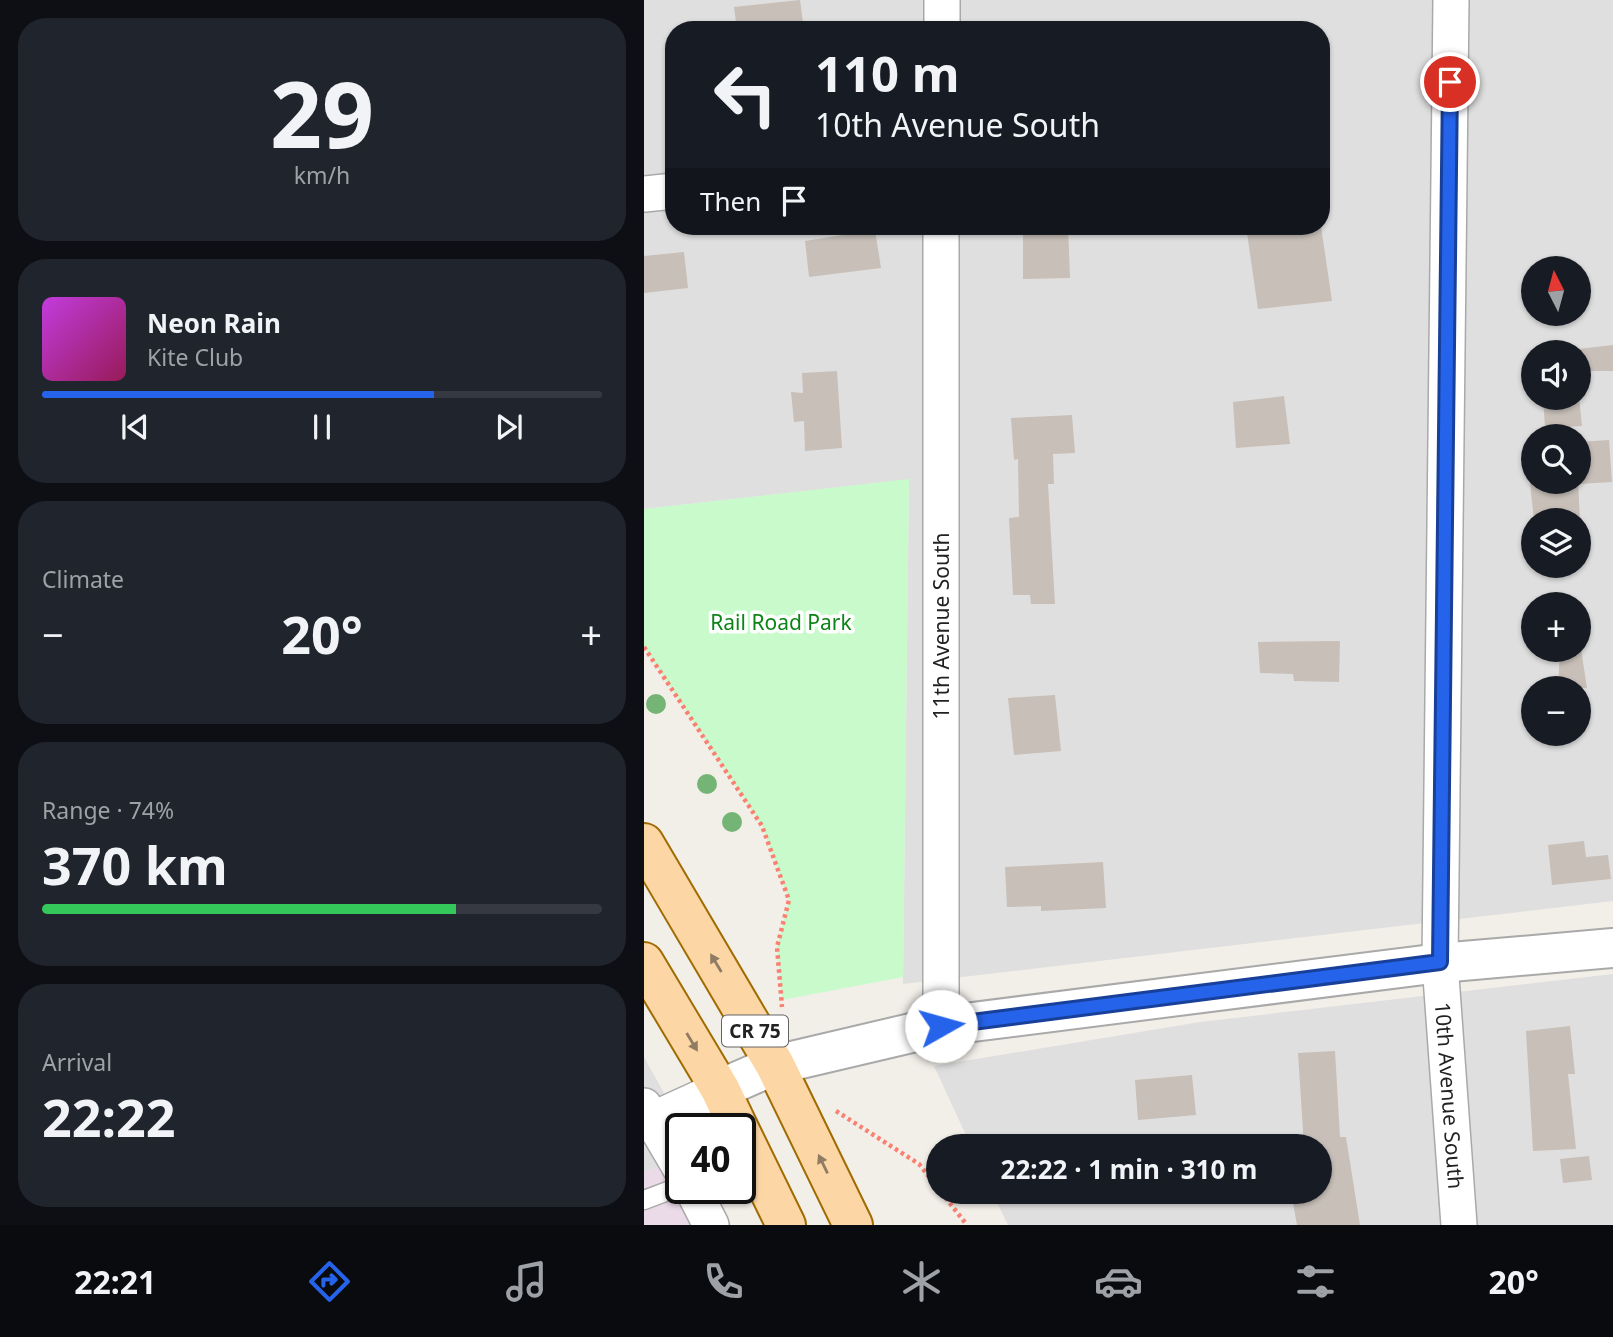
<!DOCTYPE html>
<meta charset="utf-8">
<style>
:root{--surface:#171b24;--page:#20242c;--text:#f1f3f6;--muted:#9ea1a6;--line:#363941;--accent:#2563eb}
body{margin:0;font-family:"Noto Sans",sans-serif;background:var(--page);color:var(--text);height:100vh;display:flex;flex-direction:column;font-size:26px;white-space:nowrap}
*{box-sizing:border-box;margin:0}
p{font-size:23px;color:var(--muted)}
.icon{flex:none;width:38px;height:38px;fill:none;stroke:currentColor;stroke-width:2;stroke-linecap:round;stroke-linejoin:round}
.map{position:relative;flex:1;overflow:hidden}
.sheet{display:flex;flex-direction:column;gap:18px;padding:18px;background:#0d0f14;width:644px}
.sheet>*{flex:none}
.hud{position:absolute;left:21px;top:21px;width:665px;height:214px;border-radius:28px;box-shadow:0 2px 5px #0004;background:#171b24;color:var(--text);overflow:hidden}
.needle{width:46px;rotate:354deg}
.buttons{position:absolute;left:877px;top:256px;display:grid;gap:14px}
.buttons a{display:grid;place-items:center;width:70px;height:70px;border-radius:50%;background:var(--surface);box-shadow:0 2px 5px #0004;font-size:35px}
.speed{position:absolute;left:21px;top:1113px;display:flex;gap:14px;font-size:35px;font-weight:700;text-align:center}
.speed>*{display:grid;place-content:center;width:91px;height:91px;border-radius:50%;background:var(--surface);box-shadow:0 2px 5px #0004;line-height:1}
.speed .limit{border:4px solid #111;border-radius:10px;background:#fff;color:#111}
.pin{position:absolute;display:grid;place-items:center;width:60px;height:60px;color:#fff;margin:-30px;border:4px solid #fff;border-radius:50%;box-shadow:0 2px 7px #0007}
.me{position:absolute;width:77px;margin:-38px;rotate:83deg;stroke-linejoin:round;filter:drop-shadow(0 0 5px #0008)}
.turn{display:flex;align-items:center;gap:24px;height:147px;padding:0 35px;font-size:32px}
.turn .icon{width:91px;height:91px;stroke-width:2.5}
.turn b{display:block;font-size:49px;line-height:60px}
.then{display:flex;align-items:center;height:66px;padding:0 35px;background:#0003;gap:14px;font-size:26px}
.big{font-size:52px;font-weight:700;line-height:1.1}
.sheet .tile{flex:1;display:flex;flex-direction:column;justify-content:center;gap:10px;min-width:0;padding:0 24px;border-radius:28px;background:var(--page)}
.sheet .dial{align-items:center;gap:0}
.dial b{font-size:91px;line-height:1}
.song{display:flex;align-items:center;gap:21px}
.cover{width:84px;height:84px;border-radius:10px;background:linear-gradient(135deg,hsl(290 70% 55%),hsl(330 70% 35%))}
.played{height:7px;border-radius:4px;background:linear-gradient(90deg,var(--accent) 70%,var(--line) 70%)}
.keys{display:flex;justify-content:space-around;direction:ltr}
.heat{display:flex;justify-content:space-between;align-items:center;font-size:38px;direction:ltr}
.charge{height:10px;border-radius:5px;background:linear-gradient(90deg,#34c759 74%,var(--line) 0)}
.trip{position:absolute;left:282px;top:1134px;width:406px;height:70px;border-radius:35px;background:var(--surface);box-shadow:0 2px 5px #0004;font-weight:700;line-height:70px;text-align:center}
.tab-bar{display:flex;height:112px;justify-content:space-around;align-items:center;background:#090b0e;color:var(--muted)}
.tab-bar .icon{width:49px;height:49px}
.tab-bar .on{color:var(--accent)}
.tab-bar b{font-size:32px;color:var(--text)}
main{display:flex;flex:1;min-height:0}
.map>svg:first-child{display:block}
.residential{fill:#e0dfdf;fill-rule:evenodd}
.industrial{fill:#ebdbe8}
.park{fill:#c8facc}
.building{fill:#c7bfb8}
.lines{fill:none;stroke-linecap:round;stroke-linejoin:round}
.service-casing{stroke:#a9a9a9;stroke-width:21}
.minor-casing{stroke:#a9a9a9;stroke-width:38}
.tertiary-casing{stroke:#a9a9a9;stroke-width:42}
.primary-casing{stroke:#a06b00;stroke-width:42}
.path{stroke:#fa8072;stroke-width:4.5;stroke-dasharray:3.5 3.5;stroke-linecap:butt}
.service{stroke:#fff;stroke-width:18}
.minor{stroke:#fff;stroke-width:35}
.tertiary{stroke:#fff;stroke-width:38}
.primary{stroke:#fcd6a4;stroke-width:38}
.tree{fill:#74b475}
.oneway{fill:#8f7c63}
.route-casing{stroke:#184099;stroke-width:18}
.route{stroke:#2563eb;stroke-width:12}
.labels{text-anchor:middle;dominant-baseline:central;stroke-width:7;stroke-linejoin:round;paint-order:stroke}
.shield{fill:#fff;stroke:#646464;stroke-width:2}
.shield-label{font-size:19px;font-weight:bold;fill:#222}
.park-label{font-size:21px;fill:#0c8416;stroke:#fff}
.street-label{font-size:21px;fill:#222;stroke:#fff}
</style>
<main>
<section class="sheet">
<div class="tile dial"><b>29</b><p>km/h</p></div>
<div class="tile">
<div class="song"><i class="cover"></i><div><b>Neon Rain</b><p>Kite Club</p></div></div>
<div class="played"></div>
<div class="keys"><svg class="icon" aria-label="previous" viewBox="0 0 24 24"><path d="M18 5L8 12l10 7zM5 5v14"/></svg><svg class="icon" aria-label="pause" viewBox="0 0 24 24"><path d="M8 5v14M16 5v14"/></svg><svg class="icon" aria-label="next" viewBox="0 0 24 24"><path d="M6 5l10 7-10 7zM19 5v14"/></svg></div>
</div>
<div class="tile"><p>Climate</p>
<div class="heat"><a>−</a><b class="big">20°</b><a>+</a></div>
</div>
<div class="tile"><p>Range · 74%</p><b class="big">370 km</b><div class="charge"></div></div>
<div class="tile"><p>Arrival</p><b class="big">22:22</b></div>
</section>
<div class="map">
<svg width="969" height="1225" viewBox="0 0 969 1225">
<rect width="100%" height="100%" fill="#f2efe9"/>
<g class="residential">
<path d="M 0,0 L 969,0 L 969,901 L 259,984 L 265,480 L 0,509 ZM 30,30 L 677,30 L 677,226 L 30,226 ZM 889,268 L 934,268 L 934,313 L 889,313 ZM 889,352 L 934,352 L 934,397 L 889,397 ZM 889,436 L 934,436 L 934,481 L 889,481 ZM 889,520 L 934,520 L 934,565 L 889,565 ZM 889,604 L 934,604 L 934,649 L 889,649 ZM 889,688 L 934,688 L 934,733 L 889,733 Z"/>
<path d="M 969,974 L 969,1225 L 364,1225 L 348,1192 L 676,1192 L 676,1146 L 327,1146 L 290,1066 L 556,1022 Z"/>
<path d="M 0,1057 L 40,1129 L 37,1129 L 37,1159 L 0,1172 Z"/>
</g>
<path class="industrial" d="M 37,1159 L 37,1188 L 70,1188 L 87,1225 L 0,1225 L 0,1172 Z"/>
<path class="park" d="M 265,479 L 259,977 L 138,1000 L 133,947 L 145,900 L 118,826 L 0,647 L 0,509 Z"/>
<g class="building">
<path d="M 156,0 L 160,30 L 93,30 L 90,7 Z"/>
<path d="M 379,226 L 424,226 L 426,278 L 379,279 Z"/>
<path d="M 602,226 L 677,226 L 688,301 L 614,309 Z"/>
<path d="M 231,230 L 237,268 L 165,277 L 161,241 Z"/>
<path d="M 40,252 L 44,288 L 0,293 L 0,256 Z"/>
<path d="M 969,345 L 969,371 L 934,371 L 934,349 Z"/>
<path d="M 193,371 L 198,448 L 161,451 L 160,421 L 150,422 L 147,392 L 159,393 L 158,373 Z"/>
<path d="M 640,396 L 646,444 L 592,448 L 589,402 Z"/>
<path d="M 899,397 L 935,397 L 938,426 L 901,428 Z"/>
<path d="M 428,415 L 431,453 L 409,454 L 410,484 L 404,484 L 411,604 L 387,604 L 386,595 L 369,595 L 365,518 L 375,517 L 374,459 L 370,460 L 367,418 Z"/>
<path d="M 965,440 L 968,482 L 934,484 L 934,442 Z"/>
<path d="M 907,481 L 934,481 L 936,520 L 890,520 L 886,483 Z"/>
<path d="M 696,641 L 695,682 L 650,681 L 649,674 L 616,673 L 614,642 Z"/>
<path d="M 916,649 L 937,649 L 943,688 L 914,688 Z"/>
<path d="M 411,695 L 417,751 L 370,755 L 364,698 Z"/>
<path d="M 940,841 L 942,857 L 964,855 L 967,879 L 908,885 L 904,845 Z"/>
<path d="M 459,862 L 462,908 L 397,911 L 397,906 L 363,907 L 361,867 Z"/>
<path d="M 926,1026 L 931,1074 L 924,1074 L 932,1149 L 889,1151 L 882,1031 Z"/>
<path d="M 691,1051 L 696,1137 L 702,1137 L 716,1225 L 653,1225 L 647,1192 L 676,1192 L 676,1146 L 660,1146 L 654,1053 Z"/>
<path d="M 548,1075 L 552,1115 L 494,1120 L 491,1080 Z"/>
<path d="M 945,1156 L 948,1180 L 919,1183 L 916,1159 Z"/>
</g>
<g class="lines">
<defs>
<path id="service" d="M 0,1200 L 37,1186"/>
<g id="minor">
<path id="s1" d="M 807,0 L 796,963 L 815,1225"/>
<path d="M 298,30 L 298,0"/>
<path d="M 0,194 L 30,191"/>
<path d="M 297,1026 L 297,226"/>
<path d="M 0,1106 L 37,1169"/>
<path d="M 8,1120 L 76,1089"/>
<path d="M 48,1188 L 67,1225"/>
</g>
<path id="tertiary" d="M 76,1089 L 131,1065 L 297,1026 L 796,963 L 969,948"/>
<g id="primary">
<path d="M 0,843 L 131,1065 L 209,1225"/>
<path d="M 0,962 L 76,1089 L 95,1129"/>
<path d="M 96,1131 L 142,1225"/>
</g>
</defs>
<use href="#service" class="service-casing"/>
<use href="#minor" class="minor-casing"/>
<use href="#tertiary" class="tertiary-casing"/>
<use href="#primary" class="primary-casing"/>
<g class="path">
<path d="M 0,647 L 118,826 L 145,900 L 133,947 L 138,1007"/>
<path d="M 192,1111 L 275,1164 L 294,1188"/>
<path d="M 297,1192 L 323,1225"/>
</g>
<use href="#service" class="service"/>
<use href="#minor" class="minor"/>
<use href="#tertiary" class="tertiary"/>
<use href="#primary" class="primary"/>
</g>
<g class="tree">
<circle cx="12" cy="704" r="10"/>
<circle cx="63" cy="784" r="10"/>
<circle cx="88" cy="822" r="10"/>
</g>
<defs><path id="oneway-solid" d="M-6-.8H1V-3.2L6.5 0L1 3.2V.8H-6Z" transform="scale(1.75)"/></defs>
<g class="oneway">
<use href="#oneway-solid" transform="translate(72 963) rotate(-121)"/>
<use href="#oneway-solid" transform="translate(48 1042) rotate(59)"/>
<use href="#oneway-solid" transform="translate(179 1164) rotate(-116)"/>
</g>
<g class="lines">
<defs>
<path id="route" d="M 297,1026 L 796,962 L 806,82"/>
</defs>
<use href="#route" class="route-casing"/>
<use href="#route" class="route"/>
</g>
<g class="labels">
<rect class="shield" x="78" y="1015.5" width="66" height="31" rx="5"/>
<g class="shield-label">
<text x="111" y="1031">CR 75</text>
</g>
<g class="park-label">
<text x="137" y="622">Rail Road Park</text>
</g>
<g class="street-label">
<text transform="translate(297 626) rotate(-90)">11th Avenue South</text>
<text stroke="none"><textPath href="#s1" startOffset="1096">10th Avenue South</textPath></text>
</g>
</g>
</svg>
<div class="buttons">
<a><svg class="needle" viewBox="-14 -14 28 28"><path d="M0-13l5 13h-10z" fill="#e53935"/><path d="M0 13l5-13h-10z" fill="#9ea1a6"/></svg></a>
<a><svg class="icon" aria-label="sound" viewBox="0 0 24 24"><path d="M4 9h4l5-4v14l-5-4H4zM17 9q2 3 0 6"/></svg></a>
<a><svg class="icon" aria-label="search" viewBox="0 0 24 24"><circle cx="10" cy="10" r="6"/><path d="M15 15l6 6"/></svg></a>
<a><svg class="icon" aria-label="layers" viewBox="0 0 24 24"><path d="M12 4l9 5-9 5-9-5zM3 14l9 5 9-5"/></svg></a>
<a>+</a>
<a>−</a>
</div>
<div class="speed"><div class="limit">40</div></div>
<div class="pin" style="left:806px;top:82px;background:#d93025"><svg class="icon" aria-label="arrive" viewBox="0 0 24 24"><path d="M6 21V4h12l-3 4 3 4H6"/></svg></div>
<svg class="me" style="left:297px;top:1026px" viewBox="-20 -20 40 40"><circle r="19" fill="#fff"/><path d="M0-13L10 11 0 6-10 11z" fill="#2563eb"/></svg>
<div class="trip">22:22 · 1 min · 310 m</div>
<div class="hud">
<div class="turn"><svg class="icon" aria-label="left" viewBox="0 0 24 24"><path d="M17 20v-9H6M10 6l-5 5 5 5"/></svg><div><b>110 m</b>10th Avenue South</div></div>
<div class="then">Then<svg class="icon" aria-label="arrive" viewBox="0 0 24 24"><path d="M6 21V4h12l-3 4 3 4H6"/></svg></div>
</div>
</div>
</main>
<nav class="tab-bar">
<b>22:21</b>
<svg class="icon on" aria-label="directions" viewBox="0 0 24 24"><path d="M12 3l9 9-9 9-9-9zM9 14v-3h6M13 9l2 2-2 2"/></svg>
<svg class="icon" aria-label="music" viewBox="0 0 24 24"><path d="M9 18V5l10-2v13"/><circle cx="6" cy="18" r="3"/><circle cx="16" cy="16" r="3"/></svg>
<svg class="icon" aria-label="phone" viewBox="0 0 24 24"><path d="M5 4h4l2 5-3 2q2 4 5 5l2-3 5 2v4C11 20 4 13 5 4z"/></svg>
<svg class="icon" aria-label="climate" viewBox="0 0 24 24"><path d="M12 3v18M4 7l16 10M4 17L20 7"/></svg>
<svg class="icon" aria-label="car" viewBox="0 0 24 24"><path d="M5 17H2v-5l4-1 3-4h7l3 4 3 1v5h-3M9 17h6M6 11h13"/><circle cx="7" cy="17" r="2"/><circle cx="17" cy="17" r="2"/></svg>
<svg class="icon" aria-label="filters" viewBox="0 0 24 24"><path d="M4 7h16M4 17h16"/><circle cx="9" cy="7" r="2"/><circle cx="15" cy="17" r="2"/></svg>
<b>20°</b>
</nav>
